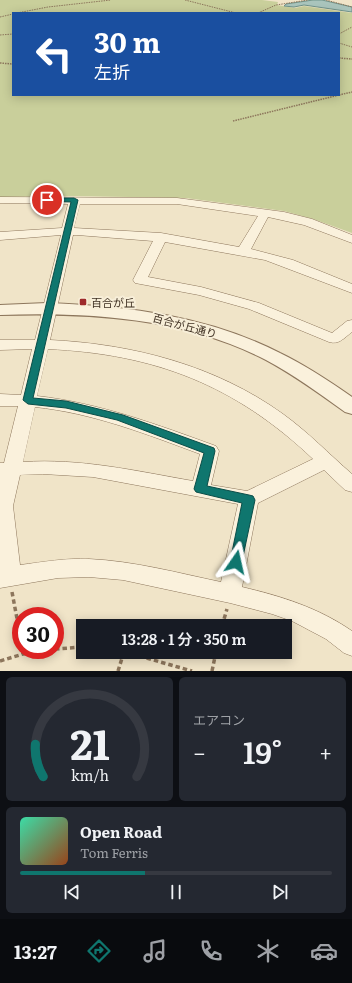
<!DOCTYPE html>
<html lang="ja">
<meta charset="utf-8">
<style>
:root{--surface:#171b24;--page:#242831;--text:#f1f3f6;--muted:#9ea1a6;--line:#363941;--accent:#0f766e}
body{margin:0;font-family:Literata,"Noto Sans JP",serif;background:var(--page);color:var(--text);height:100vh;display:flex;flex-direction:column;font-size:15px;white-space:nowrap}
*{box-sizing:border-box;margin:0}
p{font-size:13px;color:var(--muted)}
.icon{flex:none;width:22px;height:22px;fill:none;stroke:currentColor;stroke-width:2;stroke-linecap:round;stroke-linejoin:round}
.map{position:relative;height:671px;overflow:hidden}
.side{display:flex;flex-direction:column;gap:6px;padding:6px;background:#0d0f14;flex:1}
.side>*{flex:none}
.hud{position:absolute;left:12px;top:12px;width:328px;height:84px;border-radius:0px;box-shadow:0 2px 10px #0003;background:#1a4fa0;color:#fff;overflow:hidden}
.speed{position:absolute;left:12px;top:607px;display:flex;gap:8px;font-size:20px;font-weight:700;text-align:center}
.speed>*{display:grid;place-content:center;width:52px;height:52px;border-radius:50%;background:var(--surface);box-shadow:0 2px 10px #0003;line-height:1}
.speed .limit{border:6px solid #d22;background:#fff;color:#111}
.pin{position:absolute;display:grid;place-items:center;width:34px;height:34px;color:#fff;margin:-17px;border:2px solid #fff;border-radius:50%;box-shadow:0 1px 4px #0007}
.me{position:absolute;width:44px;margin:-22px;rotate:11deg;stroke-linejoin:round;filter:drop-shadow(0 0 3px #0008)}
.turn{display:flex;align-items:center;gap:14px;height:84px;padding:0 16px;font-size:18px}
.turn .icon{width:52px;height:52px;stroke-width:2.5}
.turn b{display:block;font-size:28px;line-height:34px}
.big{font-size:30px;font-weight:600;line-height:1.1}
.side .card{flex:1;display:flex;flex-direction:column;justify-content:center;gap:6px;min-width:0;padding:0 14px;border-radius:6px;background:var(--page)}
.side .dial{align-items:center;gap:0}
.dial svg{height:104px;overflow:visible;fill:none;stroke:var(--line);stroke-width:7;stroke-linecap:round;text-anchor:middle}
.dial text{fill:var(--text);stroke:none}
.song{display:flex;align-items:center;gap:12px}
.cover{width:48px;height:48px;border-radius:6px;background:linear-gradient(135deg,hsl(160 70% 55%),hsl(20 70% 35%))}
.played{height:4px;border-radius:2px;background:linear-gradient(90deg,var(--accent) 40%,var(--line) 40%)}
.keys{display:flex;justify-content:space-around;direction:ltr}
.heat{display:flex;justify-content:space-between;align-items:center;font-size:22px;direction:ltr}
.side .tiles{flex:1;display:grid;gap:6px;grid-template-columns:1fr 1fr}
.card:last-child{grid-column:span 2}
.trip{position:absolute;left:76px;top:619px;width:216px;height:40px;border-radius:0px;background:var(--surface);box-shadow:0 2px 10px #0003;font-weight:600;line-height:40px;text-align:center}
.tab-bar{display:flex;height:64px;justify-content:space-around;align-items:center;background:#090b0e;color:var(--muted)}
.tab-bar .icon{width:28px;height:28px}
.tab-bar .selected{color:var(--accent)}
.tab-bar b{font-size:18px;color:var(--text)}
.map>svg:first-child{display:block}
.green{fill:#c9cf9b;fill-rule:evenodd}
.water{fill:#a9c4bc;stroke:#6f938a}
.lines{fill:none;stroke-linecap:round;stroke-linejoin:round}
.minor-casing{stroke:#8d765c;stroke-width:1}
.tertiary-casing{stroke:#8d765c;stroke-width:2}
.path-far2{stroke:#8d765c;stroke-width:1;stroke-dasharray:1.5 1;stroke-linecap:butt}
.path-far1{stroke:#8d765c;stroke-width:1.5;stroke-dasharray:1.5 1;stroke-linecap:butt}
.path{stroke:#8d765c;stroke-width:3.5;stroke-dasharray:4.5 3;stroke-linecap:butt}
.minor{fill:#faf1dc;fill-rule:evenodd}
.tertiary{fill:#faf1dc;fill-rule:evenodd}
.route{fill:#0f766e;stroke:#0a4d48}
.poi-dot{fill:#9e2a2b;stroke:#f7eed8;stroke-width:1.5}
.labels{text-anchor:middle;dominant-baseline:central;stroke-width:4;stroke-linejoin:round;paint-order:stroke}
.poi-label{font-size:11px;fill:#3d2e20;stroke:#f7eed8;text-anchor:start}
.street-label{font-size:11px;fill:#3d2e20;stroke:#f7eed8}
</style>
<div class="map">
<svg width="352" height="671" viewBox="0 0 352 671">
<rect width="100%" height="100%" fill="#f0e4c8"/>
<path class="green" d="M 0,0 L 262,0 L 278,2 L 277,5 L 295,8 L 304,6 L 352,13 L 352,233 L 313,219 L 284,211 L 186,198 L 72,196 L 0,197 ZM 13,13 L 339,13 L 339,95 L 13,95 Z"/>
<path class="water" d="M 313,0 L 322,0 L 352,7 L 352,12 L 304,5 L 294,7 L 284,6 L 286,4 Z"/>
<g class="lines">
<defs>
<path id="minor" d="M 0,197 L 177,198 L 284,212 L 312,219 L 352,235 L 352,243 L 304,225 L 268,217 L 251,249 L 293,260 L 352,284 L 352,293 L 265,260 L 165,242 L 148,277 L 201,287 L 259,303 L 332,333 L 347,321 L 352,320 L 352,332 C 344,338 339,345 329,342 L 249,309 L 199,295 L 135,283 L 133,280 L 153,241 L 77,235 L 73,235 L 50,340 C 132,344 215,365 283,414 C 308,432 329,454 352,474 L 352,492 L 345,490 L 324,470 L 258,503 L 242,587 C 281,596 319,608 352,631 L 352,656 L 344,653 L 326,639 L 292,621 L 272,614 L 230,603 L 123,580 L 89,577 L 58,578 L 0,588 L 0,463 L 4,463 L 18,406 L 0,406 L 0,394 L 21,395 L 32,349 L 0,350 L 0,340 L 35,340 L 61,235 L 0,240 L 0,232 L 62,228 L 68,204 L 0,203 ZM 80,204 L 177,204 L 258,216 L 239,247 L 161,233 L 74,228 ZM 48,349 C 155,354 235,385 313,459 L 247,491 L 211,485 L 219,451 L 216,446 C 158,425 100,403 37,396 ZM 35,407 C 93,413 146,434 200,454 L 193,481 C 136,471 80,458 23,462 ZM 43,474 L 93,477 L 238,504 L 221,582 C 178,573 134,561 89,559 C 66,558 43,562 20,565 L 13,506 L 20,475 Z"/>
<path id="tertiary" d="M 47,303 C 127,306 208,316 280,353 C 305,365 329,381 352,397 L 352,414 L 345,412 C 319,393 294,375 266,360 C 184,318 91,312 0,315 L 0,305 Z"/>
</defs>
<use href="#minor" class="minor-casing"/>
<use href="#tertiary" class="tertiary-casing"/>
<g class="path-far2">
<path d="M 185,0 L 236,13"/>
<path d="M 326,0 L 352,7"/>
<path d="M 17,13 L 48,7 L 111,0"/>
<path d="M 258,13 L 276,5 L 308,0"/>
<path d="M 0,17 L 13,14"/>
<path d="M 339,34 L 352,27"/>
<path d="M 0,35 L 13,34"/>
<path d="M 339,43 L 352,47"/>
</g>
<g class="path-far1">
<path d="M 339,58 L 352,59"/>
<path d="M 0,63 L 13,64"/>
<path d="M 339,95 L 352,92"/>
<path d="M 233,121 L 339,95"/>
</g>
<g class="path">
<path d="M 12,592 L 21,640"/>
<path d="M 222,626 L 227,609"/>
<path d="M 55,649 L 83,647"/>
<path d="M 23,650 L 23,654"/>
<path d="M 125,652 L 192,671"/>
<path d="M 0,661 L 23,654 L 48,650"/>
<path d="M 118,671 L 124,652"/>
<path d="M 212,671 L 216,652"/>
</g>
<use href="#minor" class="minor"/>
<use href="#tertiary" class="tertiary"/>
</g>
<path class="route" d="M 47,198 L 74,198 L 78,200 L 33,398 L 66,401 L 123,415 L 214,448 L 215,451 L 207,486 L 249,495 L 253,496 L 255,500 L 241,566 L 236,567 L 232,566 L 230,562 L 242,503 L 196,492 L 194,489 L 204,453 L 117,420 L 66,408 L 28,404 L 23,400 L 71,202 L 45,201 L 45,199 Z"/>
<rect class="poi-dot" x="79" y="298" width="8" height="8" rx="2"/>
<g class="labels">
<g class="poi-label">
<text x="91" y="302">百合が丘</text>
</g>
<g class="street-label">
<text transform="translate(185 325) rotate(15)">百合が丘通り</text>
</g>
</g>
</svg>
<div class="speed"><div class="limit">30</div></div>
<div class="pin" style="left:47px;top:200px;background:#d93025"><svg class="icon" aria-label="arrive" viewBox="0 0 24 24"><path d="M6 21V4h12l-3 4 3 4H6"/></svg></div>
<svg class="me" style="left:236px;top:562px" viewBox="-20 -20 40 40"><path d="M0-17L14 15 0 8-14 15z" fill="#0f766e" stroke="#fff" stroke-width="4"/></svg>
<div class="trip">13:28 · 1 分 · 350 m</div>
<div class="hud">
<div class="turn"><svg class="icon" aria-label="left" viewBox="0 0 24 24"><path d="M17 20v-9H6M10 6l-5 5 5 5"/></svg><div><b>30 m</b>左折</div></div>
</div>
</div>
<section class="side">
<div class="tiles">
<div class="card dial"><svg viewBox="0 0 100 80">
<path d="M14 69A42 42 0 1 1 86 69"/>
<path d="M14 69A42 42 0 0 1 8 44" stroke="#0f766e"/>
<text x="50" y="56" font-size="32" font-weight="700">21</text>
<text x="50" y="72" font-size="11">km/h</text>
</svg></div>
<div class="card"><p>エアコン</p>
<div class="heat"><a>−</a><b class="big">19°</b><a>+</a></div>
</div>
<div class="card">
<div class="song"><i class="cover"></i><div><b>Open Road</b><p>Tom Ferris</p></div></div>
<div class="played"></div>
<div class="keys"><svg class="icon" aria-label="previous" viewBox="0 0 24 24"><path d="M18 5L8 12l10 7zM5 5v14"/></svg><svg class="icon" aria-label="pause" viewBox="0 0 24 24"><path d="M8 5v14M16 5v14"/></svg><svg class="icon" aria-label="next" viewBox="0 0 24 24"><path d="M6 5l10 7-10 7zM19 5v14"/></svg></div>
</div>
</div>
</section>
<nav class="tab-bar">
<b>13:27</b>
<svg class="icon selected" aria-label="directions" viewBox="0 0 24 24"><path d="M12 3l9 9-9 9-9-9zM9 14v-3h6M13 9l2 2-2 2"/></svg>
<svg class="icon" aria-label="music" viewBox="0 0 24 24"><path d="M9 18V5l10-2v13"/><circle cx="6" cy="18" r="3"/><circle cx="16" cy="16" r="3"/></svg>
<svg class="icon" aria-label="phone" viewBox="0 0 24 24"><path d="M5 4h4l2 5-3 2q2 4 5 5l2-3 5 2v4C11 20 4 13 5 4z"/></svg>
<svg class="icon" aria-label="climate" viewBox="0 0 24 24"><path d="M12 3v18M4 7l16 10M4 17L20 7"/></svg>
<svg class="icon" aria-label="car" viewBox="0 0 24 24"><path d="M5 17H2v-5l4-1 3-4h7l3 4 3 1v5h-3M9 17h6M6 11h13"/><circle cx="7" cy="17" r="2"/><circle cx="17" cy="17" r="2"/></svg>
</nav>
